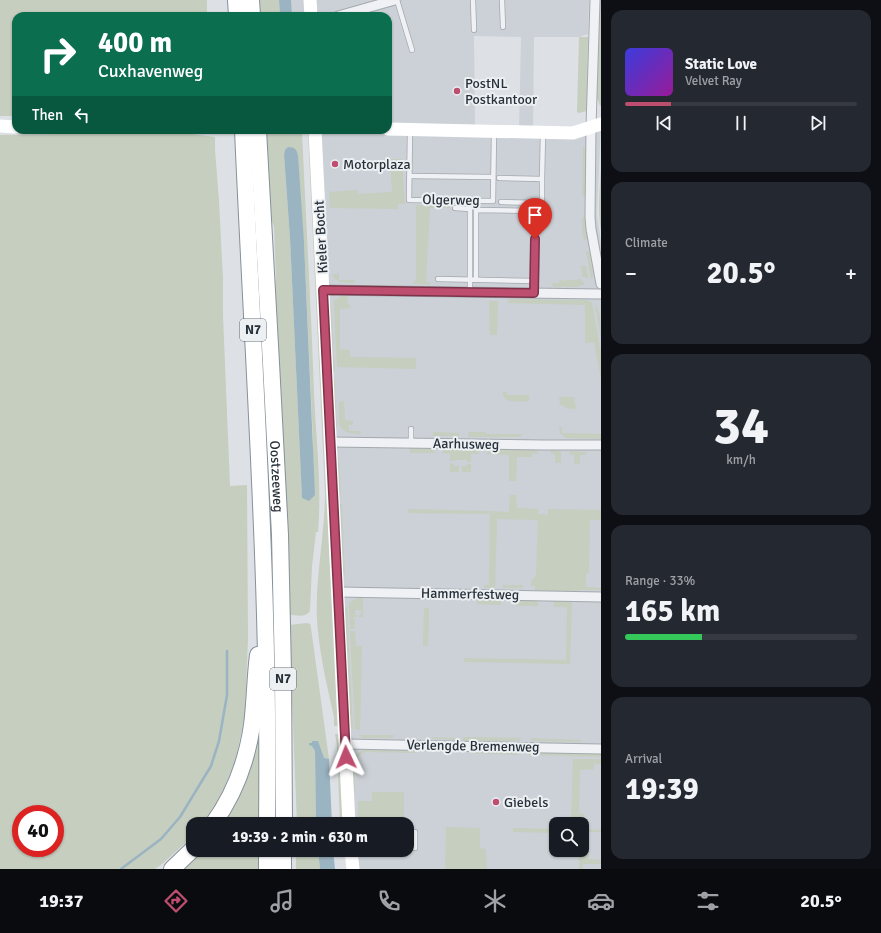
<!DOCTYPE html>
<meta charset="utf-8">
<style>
:root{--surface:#171b24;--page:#242831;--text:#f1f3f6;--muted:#9ea1a6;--line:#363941;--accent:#be4e70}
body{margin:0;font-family:Signika,sans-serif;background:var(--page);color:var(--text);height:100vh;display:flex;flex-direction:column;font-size:15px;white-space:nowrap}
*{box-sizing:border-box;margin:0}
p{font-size:13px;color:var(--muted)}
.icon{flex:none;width:22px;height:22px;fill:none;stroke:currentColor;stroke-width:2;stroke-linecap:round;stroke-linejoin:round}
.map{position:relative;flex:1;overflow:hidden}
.details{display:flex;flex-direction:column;gap:10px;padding:10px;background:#0d0f14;width:280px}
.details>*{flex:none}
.top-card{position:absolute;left:12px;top:12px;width:380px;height:122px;border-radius:12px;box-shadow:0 1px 3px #0004;background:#0b6e4f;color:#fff;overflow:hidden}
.controls{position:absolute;left:549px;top:817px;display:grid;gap:8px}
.controls a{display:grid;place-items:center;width:40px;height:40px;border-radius:8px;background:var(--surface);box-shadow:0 1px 3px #0004;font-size:20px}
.speed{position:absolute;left:12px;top:805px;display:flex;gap:8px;font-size:20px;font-weight:700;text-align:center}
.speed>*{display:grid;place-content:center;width:52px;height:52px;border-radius:50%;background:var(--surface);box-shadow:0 1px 3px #0004;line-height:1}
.speed .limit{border:6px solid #d22;background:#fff;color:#111}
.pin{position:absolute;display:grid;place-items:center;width:34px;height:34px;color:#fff;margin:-41px -17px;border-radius:50% 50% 50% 0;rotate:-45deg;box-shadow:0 0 4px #0007}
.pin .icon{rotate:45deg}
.me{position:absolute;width:44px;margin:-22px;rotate:358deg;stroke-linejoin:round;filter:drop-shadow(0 0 3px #0008)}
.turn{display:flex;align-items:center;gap:14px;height:84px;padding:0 20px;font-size:18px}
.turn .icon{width:52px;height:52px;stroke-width:2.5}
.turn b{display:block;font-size:28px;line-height:34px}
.then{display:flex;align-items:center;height:38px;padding:0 20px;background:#0003;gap:8px;font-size:15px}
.big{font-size:30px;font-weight:700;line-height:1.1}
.details .tile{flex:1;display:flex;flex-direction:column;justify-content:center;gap:6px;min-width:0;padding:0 14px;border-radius:12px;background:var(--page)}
.details .dial{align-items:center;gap:0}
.dial b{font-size:52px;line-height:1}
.song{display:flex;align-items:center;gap:12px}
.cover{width:48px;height:48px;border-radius:6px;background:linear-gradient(135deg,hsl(240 70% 55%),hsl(300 70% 35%))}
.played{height:4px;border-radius:2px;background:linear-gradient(90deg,var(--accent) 20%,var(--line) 20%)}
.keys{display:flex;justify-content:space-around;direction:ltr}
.heat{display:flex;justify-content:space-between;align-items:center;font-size:22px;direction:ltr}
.charge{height:6px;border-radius:3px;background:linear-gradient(90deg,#34c759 33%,var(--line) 0)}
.trip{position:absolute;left:186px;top:817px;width:228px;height:40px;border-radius:12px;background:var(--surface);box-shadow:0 1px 3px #0004;font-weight:700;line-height:40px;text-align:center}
.tab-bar{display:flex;height:64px;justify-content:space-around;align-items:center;background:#090b0e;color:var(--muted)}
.tab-bar .icon{width:28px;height:28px}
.tab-bar .current{color:var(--accent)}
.tab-bar b{font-size:18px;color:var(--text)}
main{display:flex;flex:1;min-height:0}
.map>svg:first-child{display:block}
.built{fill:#cbd1d6;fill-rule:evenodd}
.green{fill:#c5cebf;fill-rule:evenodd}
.water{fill:#9bb4c2}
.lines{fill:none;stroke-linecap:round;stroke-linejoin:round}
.stream{stroke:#9bb4c2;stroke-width:2.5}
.lane-casing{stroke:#a3a9ae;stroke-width:6}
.street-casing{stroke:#a3a9ae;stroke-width:11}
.highway-casing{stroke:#86919a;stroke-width:18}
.lane{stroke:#eff1f4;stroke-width:4.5}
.street{stroke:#eff1f4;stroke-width:9}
.secondary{stroke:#fff;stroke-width:13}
.highway{stroke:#fff;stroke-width:16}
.route-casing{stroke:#7c3349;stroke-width:10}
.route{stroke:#be4e70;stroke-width:7}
.poi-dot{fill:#be4e70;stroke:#ecf0f3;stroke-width:1.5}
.labels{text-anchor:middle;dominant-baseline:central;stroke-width:4;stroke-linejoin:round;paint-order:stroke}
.shield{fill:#ecf0f3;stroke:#636a72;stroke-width:1}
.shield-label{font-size:13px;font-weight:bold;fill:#28313a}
.poi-label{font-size:14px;fill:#28313a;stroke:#ecf0f3;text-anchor:start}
.street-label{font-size:14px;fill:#28313a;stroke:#ecf0f3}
</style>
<main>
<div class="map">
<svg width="601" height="869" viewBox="0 0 601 869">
<rect width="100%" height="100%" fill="#dde1e5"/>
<path class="built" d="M 287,0 L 589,0 L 588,34 L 579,37 L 534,37 L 533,132 L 601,124 L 597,214 L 601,243 L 601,869 L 351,869 L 349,850 L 407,850 L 407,824 L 346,824 L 321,130 L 388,130 L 388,16 L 287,16 ZM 474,36 L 521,37 L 519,132 L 475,131 ZM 556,824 L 582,824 L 582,850 L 556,850 Z"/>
<g class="green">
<path d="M 0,0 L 207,0 L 207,16 L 16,16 L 16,116 L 0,116 Z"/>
<path d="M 258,0 L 279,0 L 280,16 L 258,16 Z"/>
<path d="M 600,0 L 601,0 L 601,106 L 600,106 L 596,95 Z"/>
<path d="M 579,37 L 588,37 L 587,111 L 579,113 L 577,112 Z"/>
<path d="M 283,132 L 302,133 C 306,220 311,306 314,393 C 316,440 322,485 318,532 L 316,532 L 312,566 L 310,611 C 306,618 296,615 289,615 L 274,308 L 276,277 L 274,226 L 268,213 L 265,133 ZM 285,150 L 304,242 L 313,440 L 306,499 L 302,497 L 290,238 L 284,156 Z"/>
<path d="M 110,133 L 192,134 L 215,137 L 215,150 L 219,201 L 223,279 L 223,315 L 230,486 L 247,485 L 248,639 L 245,713 L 236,759 L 220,798 L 202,824 L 193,824 L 193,836 L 162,864 L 155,869 L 0,869 L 0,135 ZM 21,814 L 55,814 L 55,848 L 21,848 Z"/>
<path d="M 308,133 L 310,134 L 340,726 L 334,726 L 334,717 C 327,686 319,652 317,620 C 315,578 325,535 325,492 Z"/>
<path d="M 583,145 L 586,152 L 585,197 L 582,196 Z"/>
<path d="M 390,159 L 402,159 L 405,204 L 398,204 L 398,209 L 330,208 L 329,192 L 357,190 L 358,194 L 392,192 Z"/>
<path d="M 601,169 L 601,230 C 597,210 600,189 601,169 Z"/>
<path d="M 416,205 L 450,206 L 450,208 L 430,208 L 426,282 L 430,282 L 430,285 L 414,284 L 414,281 L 416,281 Z"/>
<path d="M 582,217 L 585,217 L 587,239 L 584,240 L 582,230 Z"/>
<path d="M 586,251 L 589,251 L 593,273 L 593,276 L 591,279 Z"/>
<path d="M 581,266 L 586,266 L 588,278 L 581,276 L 582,273 Z"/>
<path d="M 332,274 L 339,274 L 339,280 L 355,280 L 355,283 L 340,282 L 334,278 Z"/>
<path d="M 579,278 L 585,284 L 577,287 L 553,287 L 552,283 L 559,283 L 560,280 L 566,281 L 567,280 L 577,280 Z"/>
<path d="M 344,295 L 347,295 L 348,304 L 350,306 L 351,308 L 340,309 L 340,349 L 350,350 L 350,357 L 416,358 L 416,369 L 337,367 L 334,301 L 340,297 Z"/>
<path d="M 510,299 L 587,300 L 592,303 L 601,353 L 601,380 L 594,342 L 585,343 L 585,305 L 507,303 L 508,300 Z"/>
<path d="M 489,301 L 498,301 L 497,335 L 490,335 Z"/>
<path d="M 331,304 L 335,372 L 332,372 L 329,312 Z"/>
<path d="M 595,304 C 601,312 601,327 601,338 Z"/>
<path d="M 335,379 L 337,428 L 335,422 L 333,380 Z"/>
<path d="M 503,392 L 507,392 L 507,395 L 529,395 L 529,401 C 521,401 502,405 503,392 Z"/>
<path d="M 559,397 L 574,397 L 576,409 L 565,408 L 565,406 L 560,405 Z"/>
<path d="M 344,401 L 345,420 L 353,421 L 353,425 L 349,425 L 349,431 L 361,431 L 361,434 C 334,433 340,424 339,402 Z"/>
<path d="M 559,427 L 562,427 L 562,433 L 601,434 L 601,439 L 566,438 L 560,433 Z"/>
<path d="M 433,432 L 459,433 L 459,436 L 433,436 Z"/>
<path d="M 468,432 L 486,432 L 486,434 L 523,434 L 520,437 L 468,437 Z"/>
<path d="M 410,447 L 431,448 L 434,450 L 435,453 L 410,453 Z"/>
<path d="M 446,448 L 475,449 L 478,450 L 479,454 L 471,454 L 471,462 L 467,462 L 467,460 L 455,460 L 454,461 L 450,461 L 450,454 L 442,453 L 443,451 Z"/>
<path d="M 490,449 L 535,450 L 537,451 L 539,454 L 532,453 L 532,457 L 517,457 L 516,481 L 509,481 L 509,455 L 487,454 L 488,451 Z"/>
<path d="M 551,450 L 560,451 L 561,452 L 561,463 L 555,463 L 555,454 L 550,454 Z"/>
<path d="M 570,451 L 586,452 L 586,455 L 580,455 L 580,464 L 574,464 L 574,455 L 569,455 Z"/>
<path d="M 339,456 L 341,497 L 339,495 L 338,459 Z"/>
<path d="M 450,463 L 454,464 L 454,466 L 459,466 L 459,472 L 450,472 Z"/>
<path d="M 467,464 L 471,464 L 471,472 L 462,472 L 462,466 L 467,466 Z"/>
<path d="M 510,495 L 516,495 L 517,508 L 538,509 L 538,514 L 548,515 L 548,509 L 601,510 L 601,520 L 590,520 L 589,573 L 586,573 L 586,587 L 601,588 L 601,590 L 578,590 L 577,592 L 535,591 L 535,586 L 531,586 C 531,581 532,579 536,576 L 538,520 L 497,519 L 495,588 L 484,588 L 484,585 L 489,585 L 490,511 L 509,512 Z"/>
<path d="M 340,504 L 342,504 L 345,579 L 343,573 Z"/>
<path d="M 408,509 L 489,511 L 489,514 L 408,513 Z"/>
<rect x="503" y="585" width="20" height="3"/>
<path d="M 361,597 L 363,598 L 363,617 L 359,617 L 359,615 L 361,615 L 361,610 L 355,610 L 355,615 L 357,615 L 357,617 L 354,617 L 354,619 L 355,619 L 355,628 L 350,629 L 349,603 L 354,600 Z"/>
<path d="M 479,600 L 499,600 L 501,601 L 501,605 L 477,604 L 477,601 Z"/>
<path d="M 517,600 L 537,601 L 539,606 L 516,606 Z"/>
<path d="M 554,601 L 572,602 L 570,664 L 464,662 L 464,658 L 566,660 L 567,607 L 554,607 Z"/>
<path d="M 347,606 L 353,730 L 352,729 L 349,723 L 344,610 Z"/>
<path d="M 424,608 L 429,608 L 428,646 L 423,646 Z"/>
<path d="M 307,623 L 310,624 L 311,628 L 329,759 L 324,758 L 312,743 L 315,751 L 316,824 L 297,824 L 289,625 Z"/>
<path d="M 350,631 L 355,631 L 356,646 L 362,646 L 360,730 L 355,729 Z"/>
<path d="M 260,701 L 263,824 L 220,824 Z"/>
<path d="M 335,734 L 339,734 L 344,824 L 340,824 L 337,746 Z"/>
<path d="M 358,735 L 394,735 L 393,738 L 363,738 Z"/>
<path d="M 431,737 L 458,738 L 458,740 L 432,739 Z"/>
<path d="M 463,737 L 521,738 L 519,741 L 463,741 Z"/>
<path d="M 530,738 L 582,740 L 581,742 L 579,742 L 533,741 Z"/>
<path d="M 364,750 L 414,751 L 415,753 L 367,752 C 361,753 357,757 354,763 L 355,791 L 354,791 C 353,778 346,755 364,750 Z"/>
<path d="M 470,751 L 518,753 L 518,755 L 469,753 Z"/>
<path d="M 528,753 L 601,754 L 601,757 L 528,755 Z"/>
<path d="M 573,759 L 601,759 L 601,764 L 594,764 L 594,769 L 580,770 L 579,813 L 584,814 L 583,829 L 601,830 L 601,832 L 584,832 L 583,837 L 589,838 L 589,859 L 601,860 L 601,864 L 583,864 L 583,869 L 579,869 L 579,850 L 582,850 L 582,824 L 571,824 Z"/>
<path d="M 372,792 L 404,792 L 404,824 L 358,824 L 358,801 L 372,801 Z"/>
<path d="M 446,827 L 480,828 L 480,848 L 486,849 L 487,869 L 445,869 Z"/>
<path d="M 513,828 L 556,829 L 556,833 L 513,832 Z"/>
<path d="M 200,850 L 259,850 L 258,869 L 181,869 Z"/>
<path d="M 296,850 L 318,850 L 320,869 L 296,869 Z"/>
</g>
<g class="water">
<path d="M 279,0 L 291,0 L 292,16 L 280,16 Z"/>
<path d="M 288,147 C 295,147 297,150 298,156 L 304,242 L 315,495 L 309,501 L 302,498 L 290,238 L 284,155 L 285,150 Z"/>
<path d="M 312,741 L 318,741 L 324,758 L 329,759 L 332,824 L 316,824 L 315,751 L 312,746 L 309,745 L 309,743 L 312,743 Z"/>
<path d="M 318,850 L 333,850 L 335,869 L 320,869 Z"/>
</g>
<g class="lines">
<path class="stream" d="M 121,869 L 161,839 L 180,817 L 211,766 L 219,741 L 227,695 L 227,651"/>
<defs>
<g id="lane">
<path d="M 397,0 L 412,50"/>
<path d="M 473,0 L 474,30"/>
<path d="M 502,0 L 503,27"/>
<path d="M 410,131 L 409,200 L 493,201 L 494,132"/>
<path d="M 410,176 L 493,177"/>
<path d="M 499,178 L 542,179 L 543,133"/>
<path d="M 501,202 L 542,203 L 542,179"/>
<path d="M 455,208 L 470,209 L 470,292"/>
<path d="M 438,279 L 535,281"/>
<path d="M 476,280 L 476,210 L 535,211 L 534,293"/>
<path d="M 411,443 L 411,429"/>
<path d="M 407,832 L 415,832 L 415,848"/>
</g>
<g id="street">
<path d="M 595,0 L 591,127 L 590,217 L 591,229 L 601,284"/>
<path d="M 338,16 L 395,0"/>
<path d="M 323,290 L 601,294"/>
<path d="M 331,442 L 543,445 L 601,445"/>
<path d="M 339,592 L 601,597"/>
<path d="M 346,744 L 601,749"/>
</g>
<g id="highway">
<path d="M 236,0 L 237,16"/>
<path d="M 251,0 L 252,16"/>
<path d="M 243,130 C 253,361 270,592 267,824"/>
<path id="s1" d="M 258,130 L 271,363 L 280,535 L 283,673 L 284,824"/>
<path d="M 213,824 C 234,795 247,760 252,725 C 255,702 255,678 258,655"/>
<path d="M 172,869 L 193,849"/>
<path d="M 267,869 L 267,850"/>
<path d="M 283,869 L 283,850"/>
</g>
</defs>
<use href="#lane" class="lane-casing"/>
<use href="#street" class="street-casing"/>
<use href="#highway" class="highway-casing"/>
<use href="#lane" class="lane"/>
<use href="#street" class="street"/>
<g class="secondary">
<path d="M 310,0 L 311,16"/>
<path d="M 0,126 L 16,127"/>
<path d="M 388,129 L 573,133 L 601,124"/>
<path d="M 315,130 L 349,824"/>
<path d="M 351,850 L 353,869"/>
</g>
<use href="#highway" class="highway"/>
</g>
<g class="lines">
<defs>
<path id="route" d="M 346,757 L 323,290 L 534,293 L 535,239"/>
</defs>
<use href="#route" class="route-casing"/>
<use href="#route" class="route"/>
</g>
<g class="poi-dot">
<circle cx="457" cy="91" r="4"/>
<circle cx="335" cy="164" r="4"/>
<circle cx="496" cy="802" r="4"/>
</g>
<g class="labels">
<g class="shield">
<rect x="240" y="319" width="26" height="22" rx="3"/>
<rect x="270" y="668" width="26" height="22" rx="3"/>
</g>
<g class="shield-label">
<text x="253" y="330">N7</text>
<text x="283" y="679">N7</text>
</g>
<g class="poi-label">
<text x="465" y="83">PostNL<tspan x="465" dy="16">Postkantoor</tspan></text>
<text x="343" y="164">Motorplaza</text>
<text x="504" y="802">Giebels</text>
</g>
<g class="street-label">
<text transform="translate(451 200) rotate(1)">Olgerweg</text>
<text transform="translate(321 237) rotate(-93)">Kieler Bocht</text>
<text transform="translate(466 444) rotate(1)">Aarhusweg</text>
<text stroke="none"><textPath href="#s1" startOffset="347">Oostzeeweg</textPath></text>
<text transform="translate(470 594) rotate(1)">Hammerfestweg</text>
<text transform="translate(473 746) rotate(1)">Verlengde Bremenweg</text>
</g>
</g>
</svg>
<div class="controls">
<a><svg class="icon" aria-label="search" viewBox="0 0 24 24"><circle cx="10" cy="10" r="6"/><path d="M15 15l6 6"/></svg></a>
</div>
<div class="speed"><div class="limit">40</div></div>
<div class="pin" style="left:535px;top:239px;background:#d93025"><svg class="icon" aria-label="arrive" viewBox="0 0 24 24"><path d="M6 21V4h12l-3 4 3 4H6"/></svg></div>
<svg class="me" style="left:346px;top:757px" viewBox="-20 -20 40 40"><path d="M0-17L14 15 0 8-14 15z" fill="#be4e70" stroke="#fff" stroke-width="4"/></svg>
<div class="trip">19:39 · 2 min · 630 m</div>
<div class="top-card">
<div class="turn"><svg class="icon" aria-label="right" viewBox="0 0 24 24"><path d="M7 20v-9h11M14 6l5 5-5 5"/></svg><div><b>400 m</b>Cuxhavenweg</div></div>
<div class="then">Then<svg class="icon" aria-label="left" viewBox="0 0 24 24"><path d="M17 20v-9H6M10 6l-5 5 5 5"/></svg></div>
</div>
</div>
<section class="details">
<div class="tile">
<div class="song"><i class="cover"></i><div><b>Static Love</b><p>Velvet Ray</p></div></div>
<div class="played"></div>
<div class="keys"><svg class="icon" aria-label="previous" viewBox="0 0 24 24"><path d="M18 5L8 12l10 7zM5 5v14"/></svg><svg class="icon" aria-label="pause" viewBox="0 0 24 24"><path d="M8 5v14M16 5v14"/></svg><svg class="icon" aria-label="next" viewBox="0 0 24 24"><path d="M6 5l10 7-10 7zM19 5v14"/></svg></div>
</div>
<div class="tile"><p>Climate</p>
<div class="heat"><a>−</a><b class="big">20.5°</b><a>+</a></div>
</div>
<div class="tile dial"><b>34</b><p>km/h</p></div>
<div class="tile"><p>Range · 33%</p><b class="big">165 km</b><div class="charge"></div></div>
<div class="tile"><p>Arrival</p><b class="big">19:39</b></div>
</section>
</main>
<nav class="tab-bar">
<b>19:37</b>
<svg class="icon current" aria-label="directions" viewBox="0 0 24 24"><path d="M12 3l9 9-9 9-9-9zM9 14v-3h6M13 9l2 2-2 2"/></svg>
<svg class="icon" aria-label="music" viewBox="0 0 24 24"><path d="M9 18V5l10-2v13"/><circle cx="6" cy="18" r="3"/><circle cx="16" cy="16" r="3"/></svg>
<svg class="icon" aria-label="phone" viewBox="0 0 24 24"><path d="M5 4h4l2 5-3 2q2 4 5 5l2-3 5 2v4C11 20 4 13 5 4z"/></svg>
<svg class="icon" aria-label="climate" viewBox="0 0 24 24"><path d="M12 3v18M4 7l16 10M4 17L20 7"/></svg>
<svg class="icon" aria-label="car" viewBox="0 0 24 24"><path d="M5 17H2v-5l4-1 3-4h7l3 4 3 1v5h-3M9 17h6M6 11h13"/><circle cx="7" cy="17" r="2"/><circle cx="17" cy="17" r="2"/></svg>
<svg class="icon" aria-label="filters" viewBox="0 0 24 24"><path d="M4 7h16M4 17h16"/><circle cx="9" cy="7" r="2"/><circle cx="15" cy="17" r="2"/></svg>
<b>20.5°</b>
</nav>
